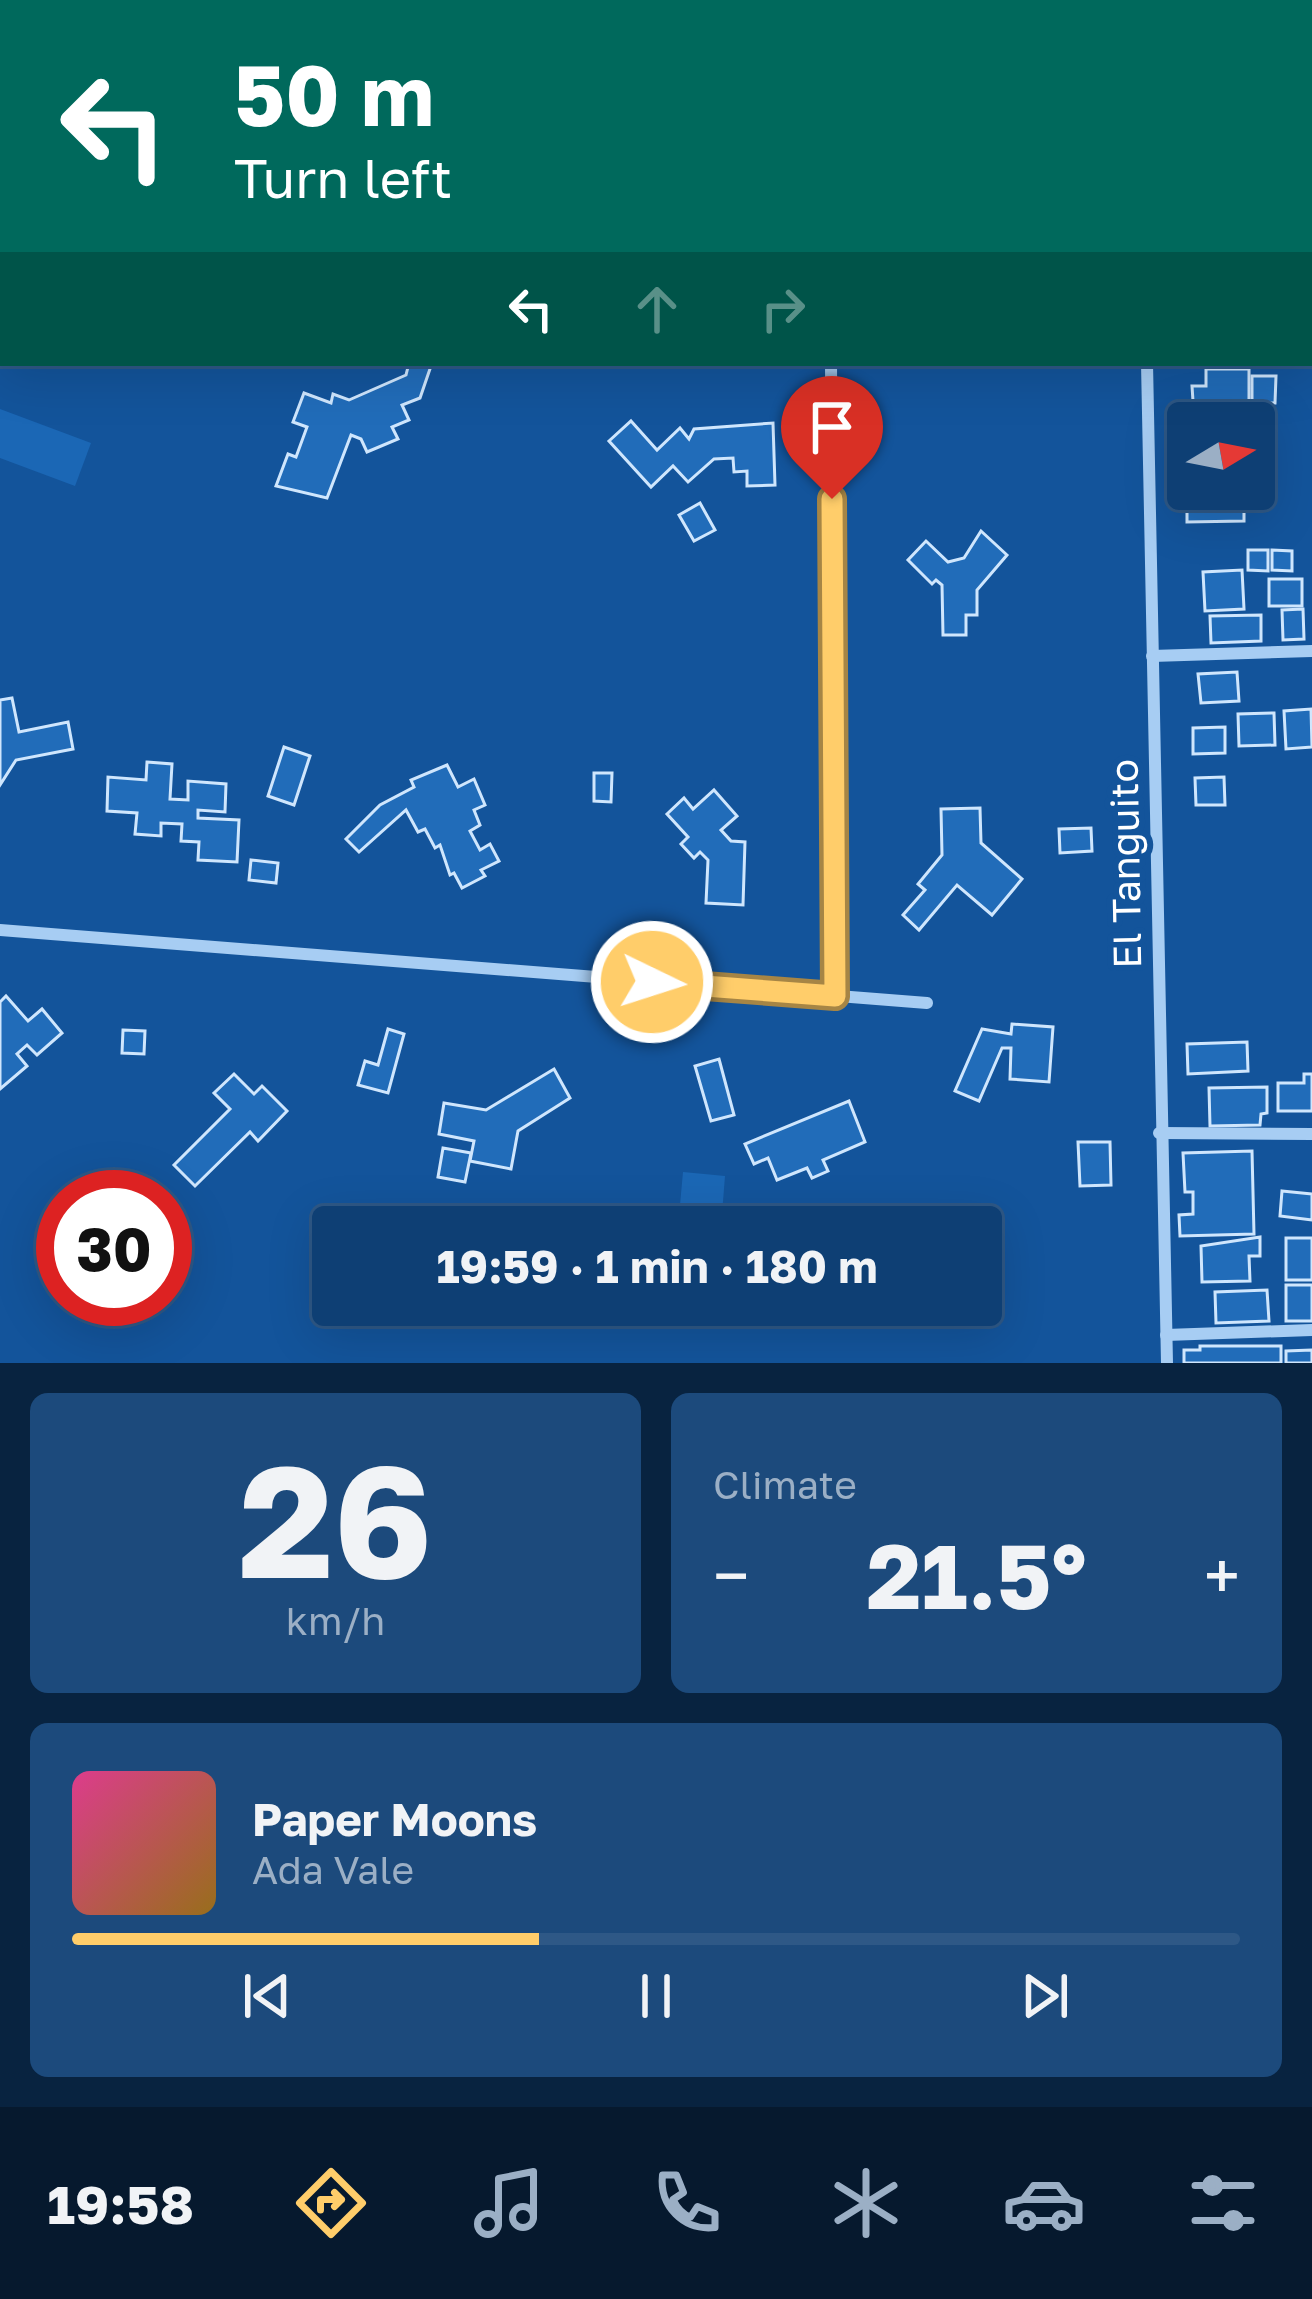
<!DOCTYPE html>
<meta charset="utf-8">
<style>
:root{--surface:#0e3f74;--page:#1c4a7c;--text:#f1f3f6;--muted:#9bafc5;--line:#2e5886;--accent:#ffcd6a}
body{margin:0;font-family:"Golos Text",sans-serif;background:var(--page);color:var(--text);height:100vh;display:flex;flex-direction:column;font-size:45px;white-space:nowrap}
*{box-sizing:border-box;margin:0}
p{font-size:39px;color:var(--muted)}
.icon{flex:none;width:66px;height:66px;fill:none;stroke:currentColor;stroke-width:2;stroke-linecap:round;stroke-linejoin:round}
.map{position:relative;height:1363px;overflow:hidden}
.details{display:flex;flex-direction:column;gap:30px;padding:30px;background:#082340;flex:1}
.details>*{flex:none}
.banner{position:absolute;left:0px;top:0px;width:1314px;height:366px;box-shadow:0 12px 48px #0002,0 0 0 3px var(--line);background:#00695c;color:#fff;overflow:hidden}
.needle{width:78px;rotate:80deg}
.fabs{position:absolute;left:1167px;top:402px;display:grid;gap:24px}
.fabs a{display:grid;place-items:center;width:108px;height:108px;border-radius:12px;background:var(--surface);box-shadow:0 12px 48px #0002,0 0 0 3px var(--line);font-size:60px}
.speed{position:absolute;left:36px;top:1170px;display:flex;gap:24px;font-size:60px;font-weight:700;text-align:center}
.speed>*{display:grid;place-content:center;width:156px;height:156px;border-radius:50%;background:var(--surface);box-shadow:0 12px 48px #0002,0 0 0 3px var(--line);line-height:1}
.speed .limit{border:18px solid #d22;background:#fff;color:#111}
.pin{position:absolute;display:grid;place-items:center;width:102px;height:102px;color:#fff;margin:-123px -51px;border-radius:50% 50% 50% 0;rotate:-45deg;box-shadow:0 0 12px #0007}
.pin .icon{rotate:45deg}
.me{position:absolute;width:132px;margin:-66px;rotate:94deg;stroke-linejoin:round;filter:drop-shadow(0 0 9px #0008)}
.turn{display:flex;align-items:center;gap:42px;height:252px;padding:0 36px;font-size:54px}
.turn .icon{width:156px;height:156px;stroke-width:2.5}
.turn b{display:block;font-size:84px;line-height:102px}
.lanes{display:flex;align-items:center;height:114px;padding:0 36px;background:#0003;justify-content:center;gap:60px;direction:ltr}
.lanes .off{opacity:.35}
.big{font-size:90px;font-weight:700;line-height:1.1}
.details .tile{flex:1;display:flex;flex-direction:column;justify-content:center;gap:18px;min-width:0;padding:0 42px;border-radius:18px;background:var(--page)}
.details .dial{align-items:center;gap:0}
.dial b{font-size:156px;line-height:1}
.song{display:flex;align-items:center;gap:36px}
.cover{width:144px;height:144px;border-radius:18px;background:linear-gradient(135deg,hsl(330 70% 55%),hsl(40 70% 35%))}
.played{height:12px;border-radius:6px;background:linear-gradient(90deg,var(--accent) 40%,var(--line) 40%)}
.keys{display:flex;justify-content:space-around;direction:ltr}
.heat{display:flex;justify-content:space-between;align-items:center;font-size:66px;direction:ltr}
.details .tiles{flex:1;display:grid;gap:30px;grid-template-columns:1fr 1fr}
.tile:last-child{grid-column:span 2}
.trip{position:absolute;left:312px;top:1206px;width:690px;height:120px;border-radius:12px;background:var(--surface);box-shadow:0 12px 48px #0002,0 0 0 3px var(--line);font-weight:700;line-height:120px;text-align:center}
.menu{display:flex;height:192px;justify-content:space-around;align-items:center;background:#06192e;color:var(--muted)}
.menu .icon{width:84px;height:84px}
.menu .on{color:var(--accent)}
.menu b{font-size:54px;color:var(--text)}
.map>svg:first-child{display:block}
.green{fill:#1b67b5}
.building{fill:#216cb9;stroke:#cfe6fd;stroke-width:3}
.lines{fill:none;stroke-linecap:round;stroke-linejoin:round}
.minor{stroke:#a7cdf3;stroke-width:12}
.route-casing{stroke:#a68545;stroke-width:30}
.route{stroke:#ffcd6a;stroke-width:21}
.labels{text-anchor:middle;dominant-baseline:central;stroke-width:12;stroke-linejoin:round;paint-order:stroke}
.street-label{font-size:39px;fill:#fff;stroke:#13549b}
</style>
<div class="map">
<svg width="1312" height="1363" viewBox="0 0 1312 1363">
<rect width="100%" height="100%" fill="#13549b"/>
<g class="green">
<path d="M 0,409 L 91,443 L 75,486 L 0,458 Z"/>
<path d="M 683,1172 L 725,1176 L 721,1227 L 678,1227 Z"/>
</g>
<g class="building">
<path d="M 409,363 L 432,363 L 420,398 L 402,405 L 409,420 L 392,427 L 398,439 L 367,452 L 361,439 L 351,435 L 327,498 L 276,486 L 288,454 L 296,457 L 307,427 L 293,422 L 304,393 L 331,403 L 333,394 L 349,400 L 406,375 Z"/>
<path d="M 1206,369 L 1249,369 L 1249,402 L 1193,401 L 1192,386 L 1206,386 Z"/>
<path d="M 1252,376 L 1276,376 L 1275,403 L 1252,403 Z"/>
<path d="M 1192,403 L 1234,404 L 1234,423 L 1192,423 Z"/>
<path d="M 631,421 L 657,450 L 680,428 L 689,439 L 694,429 L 773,423 L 775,485 L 747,486 L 747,471 L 734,472 L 733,458 L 714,459 L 688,482 L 673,466 L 651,487 L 609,441 Z"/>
<path d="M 1198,489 L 1244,489 L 1244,521 L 1187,522 L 1187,502 L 1198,502 Z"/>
<path d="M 700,503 L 715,530 L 694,541 L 679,515 Z"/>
<path d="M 981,531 L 1007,555 L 977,590 L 977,615 L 966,615 L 966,635 L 943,635 L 942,585 L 936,580 L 932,584 L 908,560 L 926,541 L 948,562 L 964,558 Z"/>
<path d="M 1248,550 L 1268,550 L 1268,571 L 1248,570 Z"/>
<path d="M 1272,550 L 1292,551 L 1292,571 L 1272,570 Z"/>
<path d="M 1242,570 L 1244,609 L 1205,611 L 1203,572 Z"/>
<rect x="1269" y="579" width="33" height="27"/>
<path d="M 1303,609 L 1304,639 L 1283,640 L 1282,610 Z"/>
<path d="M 1261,615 L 1261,641 L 1211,643 L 1210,616 Z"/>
<path d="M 1237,672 L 1239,701 L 1201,703 L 1198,674 Z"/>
<path d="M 12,698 L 19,732 L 68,722 L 73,749 L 16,760 L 0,785 L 0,700 Z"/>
<path d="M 1311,709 L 1312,747 L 1286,749 L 1284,711 Z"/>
<path d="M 1274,713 L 1275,745 L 1239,746 L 1238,714 Z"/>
<path d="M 1225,727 L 1225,753 L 1193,754 L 1193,728 Z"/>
<path d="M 284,747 L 310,756 L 294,805 L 268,796 Z"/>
<path d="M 147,762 L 172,764 L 170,799 L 188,800 L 188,781 L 226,784 L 225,812 L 198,810 L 198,818 L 239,820 L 237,862 L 198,860 L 199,842 L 181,841 L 182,824 L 161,823 L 161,836 L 135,834 L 137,813 L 107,811 L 108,777 L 146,780 Z"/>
<path d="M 447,765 L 458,787 L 474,779 L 485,805 L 474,810 L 480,825 L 470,831 L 480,850 L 490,844 L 499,861 L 481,870 L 485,876 L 462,888 L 454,873 L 450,875 L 440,845 L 435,848 L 425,829 L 418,832 L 406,810 L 359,852 L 346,839 L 380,805 L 414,787 L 411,780 Z"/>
<path d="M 594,773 L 612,773 L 611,802 L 594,801 Z"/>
<path d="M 1224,777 L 1225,805 L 1196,805 L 1195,778 Z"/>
<path d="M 714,790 L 737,816 L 721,830 L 731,841 L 745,842 L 743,905 L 706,903 L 708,860 L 700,852 L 694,858 L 681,844 L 688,837 L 667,814 L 684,798 L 693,809 Z"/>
<path d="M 980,808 L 981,843 L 1022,879 L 992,915 L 957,885 L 919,930 L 903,915 L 925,890 L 918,884 L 942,855 L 941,809 Z"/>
<path d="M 1091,828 L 1092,851 L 1060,853 L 1059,829 Z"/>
<path d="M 251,860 L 278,863 L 276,883 L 249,880 Z"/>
<path d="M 6,996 L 28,1021 L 42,1009 L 62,1033 L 37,1055 L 27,1045 L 17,1054 L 27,1066 L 0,1089 L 0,1002 Z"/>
<path d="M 1012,1024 L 1053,1027 L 1049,1082 L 1010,1079 L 1011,1048 L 1002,1048 L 979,1101 L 955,1091 L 982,1029 L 1011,1034 Z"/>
<path d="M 388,1029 L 404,1034 L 388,1093 L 358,1085 L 365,1061 L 378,1065 Z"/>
<path d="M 123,1030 L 145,1031 L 144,1054 L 122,1053 Z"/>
<path d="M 1247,1042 L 1248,1071 L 1188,1074 L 1187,1044 Z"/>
<path d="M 719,1059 L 734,1115 L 711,1121 L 695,1066 Z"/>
<path d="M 554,1069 L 570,1098 L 518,1131 L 511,1169 L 470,1161 L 474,1141 L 439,1134 L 444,1103 L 486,1110 Z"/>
<path d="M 234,1074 L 254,1094 L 262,1086 L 287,1111 L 258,1141 L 250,1132 L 195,1186 L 174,1165 L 230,1109 L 214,1093 Z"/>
<path d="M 1304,1074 L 1312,1074 L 1312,1111 L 1278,1111 L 1278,1083 L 1304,1083 Z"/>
<path d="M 1267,1087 L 1267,1113 L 1261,1114 L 1260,1125 L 1210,1126 L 1209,1088 Z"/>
<path d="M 849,1101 L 865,1142 L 823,1160 L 828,1171 L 812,1178 L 807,1168 L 777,1180 L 768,1158 L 754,1164 L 745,1144 Z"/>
<path d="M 1078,1142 L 1110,1142 L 1111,1185 L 1080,1186 Z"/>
<path d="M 443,1148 L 471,1153 L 465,1182 L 438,1177 Z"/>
<path d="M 1252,1151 L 1254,1234 L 1180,1236 L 1179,1215 L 1193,1214 L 1193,1192 L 1185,1192 L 1183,1153 Z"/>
<path d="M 1282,1191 L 1312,1194 L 1312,1220 L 1280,1216 Z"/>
<path d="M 1260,1237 L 1260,1256 L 1249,1256 L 1250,1281 L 1202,1282 L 1201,1246 Z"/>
<rect x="1286" y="1238" width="26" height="42"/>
<rect x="1286" y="1285" width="26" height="36"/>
<path d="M 1267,1290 L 1269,1321 L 1216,1323 L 1215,1292 Z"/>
<path d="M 1200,1346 L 1281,1346 L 1281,1363 L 1184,1363 L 1184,1350 L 1200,1350 Z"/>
<path d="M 1312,1350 L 1312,1363 L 1286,1363 L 1286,1351 Z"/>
</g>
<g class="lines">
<g class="minor">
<path d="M 828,0 L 828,3"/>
<path d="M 1139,0 L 1139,3"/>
<path d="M 0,159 L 3,160"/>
<path d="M 1311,329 L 1312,329"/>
<path d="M 831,363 L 835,996"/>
<path d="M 1147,363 L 1167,1363"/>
<path d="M 1152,656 L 1312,651"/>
<path d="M 0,930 L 927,1003"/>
<path d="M 1159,1133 L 1312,1134"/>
<path d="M 1166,1335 L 1312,1330"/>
</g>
</g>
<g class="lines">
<defs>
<path id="route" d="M 652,982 L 835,996 L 832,499"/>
</defs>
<use href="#route" class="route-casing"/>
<use href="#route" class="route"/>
</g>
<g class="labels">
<g class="street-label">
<text transform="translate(1125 864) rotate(-91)">El Tanguito</text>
</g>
</g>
</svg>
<div class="fabs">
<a><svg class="needle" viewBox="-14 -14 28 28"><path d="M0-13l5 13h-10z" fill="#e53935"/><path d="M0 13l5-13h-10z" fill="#9bafc5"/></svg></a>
</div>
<div class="speed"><div class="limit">30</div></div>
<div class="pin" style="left:832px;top:499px;background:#d93025"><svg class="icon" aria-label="arrive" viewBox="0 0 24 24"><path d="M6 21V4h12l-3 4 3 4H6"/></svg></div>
<svg class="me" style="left:652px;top:982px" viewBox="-20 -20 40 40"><circle r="17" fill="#ffcd6a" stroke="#fff" stroke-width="3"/><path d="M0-11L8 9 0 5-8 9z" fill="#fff"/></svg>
<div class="trip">19:59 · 1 min · 180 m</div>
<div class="banner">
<div class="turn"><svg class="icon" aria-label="left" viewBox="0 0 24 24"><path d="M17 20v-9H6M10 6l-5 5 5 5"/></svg><div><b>50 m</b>Turn left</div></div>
<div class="lanes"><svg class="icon" aria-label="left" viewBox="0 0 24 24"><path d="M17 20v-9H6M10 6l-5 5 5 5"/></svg><svg class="icon off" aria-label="ahead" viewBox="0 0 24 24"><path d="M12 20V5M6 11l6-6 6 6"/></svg><svg class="icon off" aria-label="right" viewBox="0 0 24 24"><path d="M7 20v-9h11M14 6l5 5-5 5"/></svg></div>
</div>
</div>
<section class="details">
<div class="tiles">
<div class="tile dial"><b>26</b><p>km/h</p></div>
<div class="tile"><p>Climate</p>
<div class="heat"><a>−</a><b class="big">21.5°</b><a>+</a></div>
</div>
<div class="tile">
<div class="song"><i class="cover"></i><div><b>Paper Moons</b><p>Ada Vale</p></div></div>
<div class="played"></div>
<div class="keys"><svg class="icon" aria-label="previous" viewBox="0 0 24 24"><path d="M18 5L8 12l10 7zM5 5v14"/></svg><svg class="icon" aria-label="pause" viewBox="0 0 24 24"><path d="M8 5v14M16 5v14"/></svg><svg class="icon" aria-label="next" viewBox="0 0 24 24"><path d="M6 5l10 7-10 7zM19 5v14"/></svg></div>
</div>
</div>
</section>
<nav class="menu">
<b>19:58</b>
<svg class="icon on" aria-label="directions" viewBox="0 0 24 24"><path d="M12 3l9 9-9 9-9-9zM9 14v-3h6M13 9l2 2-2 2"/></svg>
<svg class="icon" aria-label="music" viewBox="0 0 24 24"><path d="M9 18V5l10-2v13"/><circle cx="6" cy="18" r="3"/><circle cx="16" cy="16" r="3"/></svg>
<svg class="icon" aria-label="phone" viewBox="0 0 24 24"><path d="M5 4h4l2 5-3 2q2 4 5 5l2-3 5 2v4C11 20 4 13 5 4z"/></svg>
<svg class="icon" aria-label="climate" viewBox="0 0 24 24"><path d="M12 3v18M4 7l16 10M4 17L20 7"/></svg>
<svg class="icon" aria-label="car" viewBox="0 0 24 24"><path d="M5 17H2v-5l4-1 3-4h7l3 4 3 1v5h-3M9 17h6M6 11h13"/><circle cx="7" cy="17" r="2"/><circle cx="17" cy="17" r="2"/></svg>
<svg class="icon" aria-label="filters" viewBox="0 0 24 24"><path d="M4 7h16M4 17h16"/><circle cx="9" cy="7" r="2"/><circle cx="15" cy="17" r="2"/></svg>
</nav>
